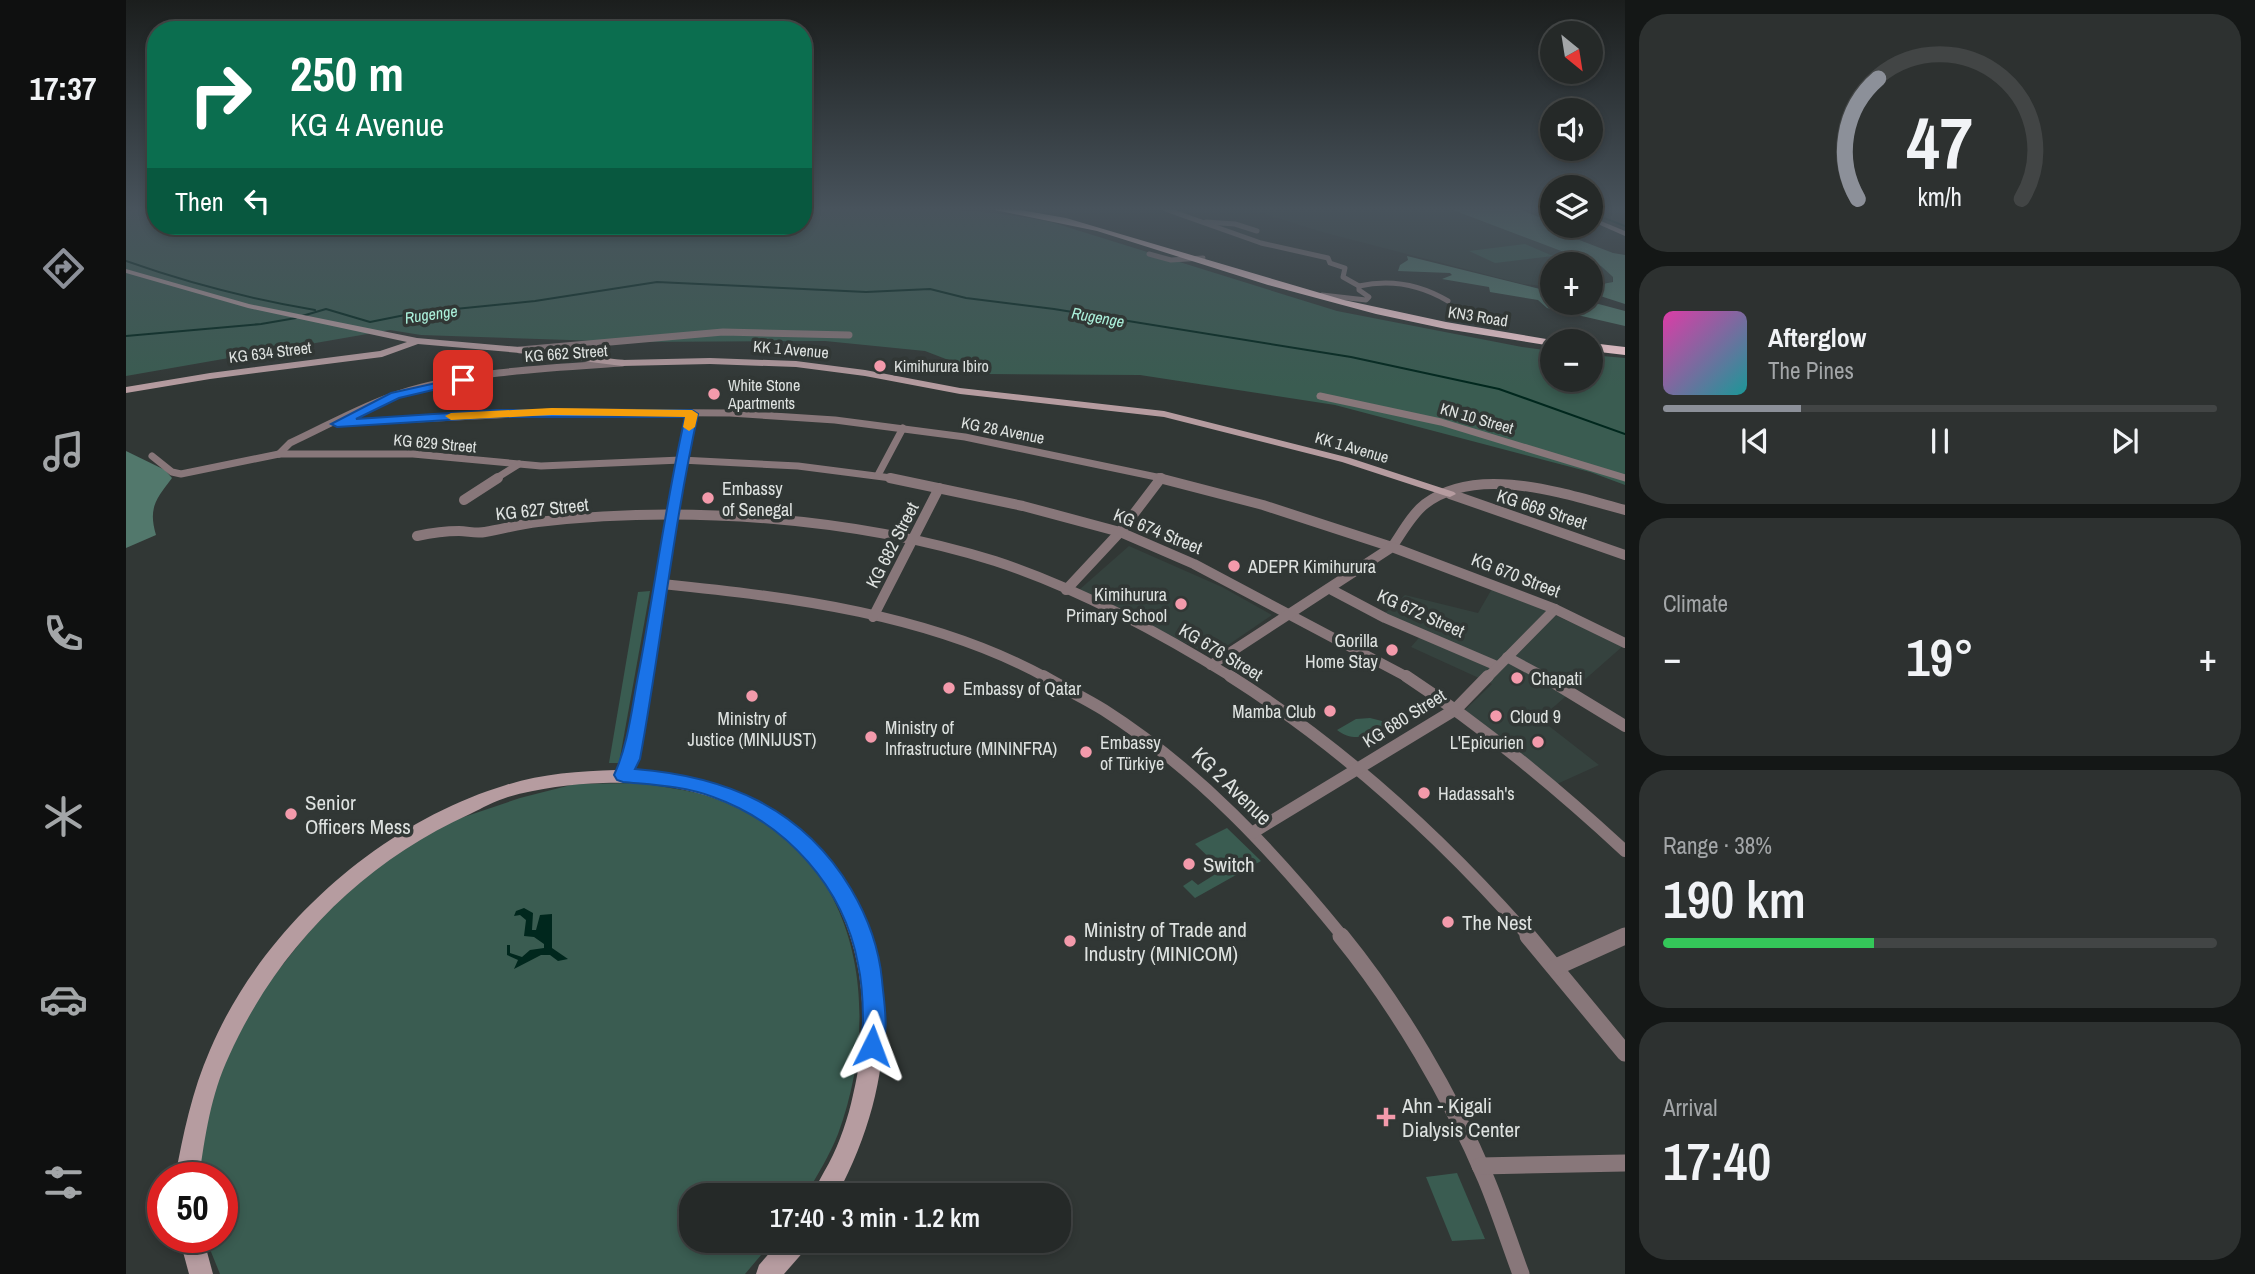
<!DOCTYPE html>
<meta charset="utf-8">
<style>
:root{--surface:#252928;--page:#2d3130;--text:#f1f3f6;--muted:#a3a6a8;--line:#424545;--accent:#8c9099}
body{margin:0;font-family:"Archivo Narrow",sans-serif;background:var(--page);color:var(--text);height:100vh;display:flex;flex-direction:column;font-size:26px;white-space:nowrap}
*{box-sizing:border-box;margin:0}
p{font-size:23px;color:var(--muted)}
.icon{flex:none;width:38px;height:38px;fill:none;stroke:currentColor;stroke-width:2;stroke-linecap:round;stroke-linejoin:round}
.map{position:relative;flex:1;overflow:hidden}
.details{display:flex;flex-direction:column;gap:14px;padding:14px;background:#141716;width:630px}
.details>*{flex:none}
.banner{position:absolute;left:21px;top:21px;width:665px;height:214px;border-radius:28px;box-shadow:0 4px 10px #0003,0 0 0 2px var(--line);background:#0b6e4f;color:#fff;overflow:hidden}
.needle{width:46px;rotate:150deg}
.fabs{position:absolute;left:1414px;top:21px;display:grid;gap:14px}
.fabs a{display:grid;place-items:center;width:63px;height:63px;border-radius:50%;background:var(--surface);box-shadow:0 4px 10px #0003,0 0 0 2px var(--line);font-size:35px}
.speed{position:absolute;left:21px;top:1162px;display:flex;gap:14px;font-size:35px;font-weight:700;text-align:center}
.speed>*{display:grid;place-content:center;width:91px;height:91px;border-radius:50%;background:var(--surface);box-shadow:0 4px 10px #0003,0 0 0 2px var(--line);line-height:1}
.speed .limit{border:10px solid #d22;background:#fff;color:#111}
.pin{position:absolute;display:grid;place-items:center;width:60px;height:60px;color:#fff;margin:-30px;border-radius:14px;box-shadow:0 4px 10px #0006}
.me{position:absolute;width:77px;margin:-38px;rotate:3deg;stroke-linejoin:round;filter:drop-shadow(0 0 5px #0008)}
.turn{display:flex;align-items:center;gap:24px;height:147px;padding:0 28px;font-size:32px}
.turn .icon{width:91px;height:91px;stroke-width:2.5}
.turn b{display:block;font-size:49px;line-height:60px}
.then{display:flex;align-items:center;height:66px;padding:0 28px;background:#0003;gap:14px;font-size:26px}
.big{font-size:52px;font-weight:600;line-height:1.1}
.details .tile{flex:1;display:flex;flex-direction:column;justify-content:center;gap:10px;min-width:0;padding:0 24px;border-radius:28px;background:var(--page)}
.details .dial{align-items:center;gap:0}
.dial svg{height:182px;overflow:visible;fill:none;stroke:var(--line);stroke-width:7;stroke-linecap:round;text-anchor:middle}
.dial text{fill:var(--text);stroke:none}
.song{display:flex;align-items:center;gap:21px}
.cover{width:84px;height:84px;border-radius:10px;background:linear-gradient(135deg,hsl(320 70% 55%),hsl(180 70% 35%))}
.played{height:7px;border-radius:4px;background:linear-gradient(90deg,var(--accent) 25%,var(--line) 25%)}
.keys{display:flex;justify-content:space-around;direction:ltr}
.heat{display:flex;justify-content:space-between;align-items:center;font-size:38px;direction:ltr}
.charge{height:10px;border-radius:5px;background:linear-gradient(90deg,#34c759 38%,var(--line) 0)}
.trip{position:absolute;left:553px;top:1183px;width:392px;height:70px;border-radius:28px;background:var(--surface);box-shadow:0 4px 10px #0003,0 0 0 2px var(--line);font-weight:600;line-height:70px;text-align:center}
main{display:flex;flex:1;min-height:0}
.menu{display:flex;flex-direction:column;width:126px;justify-content:space-around;align-items:center;background:#0f1010;color:var(--muted)}
.menu .icon{width:49px;height:49px}
.menu .active{color:var(--accent)}
.menu b{font-size:32px;color:var(--text)}
.map>svg:first-child{display:block}
.built{fill:#35423e}
.green{fill:#3a5c51}
.forest{fill:#52786c}
.water{fill:#00271d}
.lines{fill:none;stroke-linecap:round;stroke-linejoin:round}
.stream{stroke:#00271d;stroke-width:2}
.street-far4{stroke:#88777a;stroke-width:5}
.street-far3{stroke:#88777a;stroke-width:7}
.street-far2{stroke:#88777a;stroke-width:10}
.street-far1{stroke:#88777a;stroke-width:12}
.street{stroke:#88777a;stroke-width:17}
.secondary{fill:#b69ca0;fill-rule:evenodd}
.highway{fill:#fad1d7;fill-rule:evenodd}
.route{fill:#1a73e8;stroke:#114b97;stroke-width:2}
.slow{fill:#f59e0b}
.poi-dot{fill:#f39aab;stroke:#313735;stroke-width:2.5}
.labels{text-anchor:middle;dominant-baseline:central;stroke-width:7;stroke-linejoin:round;paint-order:stroke}
.far-water-label{font-size:16px;font-style:italic;fill:#acf1db;stroke:#313735}
.far-street-label{font-size:16px;fill:#dee2e0;stroke:#313735}
.far-poi-label{font-size:16px;fill:#dee2e0;stroke:#313735;text-anchor:start}
.poi-label{font-size:18px;fill:#dee2e0;stroke:#313735;text-anchor:start}
.street-label{font-size:18px;fill:#dee2e0;stroke:#313735}
.near-street-label{font-size:21px;fill:#dee2e0;stroke:#313735}
.near-poi-label{font-size:21px;fill:#dee2e0;stroke:#313735;text-anchor:start}
</style>
<main>
<nav class="menu">
<b>17:37</b>
<svg class="icon active" aria-label="directions" viewBox="0 0 24 24"><path d="M12 3l9 9-9 9-9-9zM9 14v-3h6M13 9l2 2-2 2"/></svg>
<svg class="icon" aria-label="music" viewBox="0 0 24 24"><path d="M9 18V5l10-2v13"/><circle cx="6" cy="18" r="3"/><circle cx="16" cy="16" r="3"/></svg>
<svg class="icon" aria-label="phone" viewBox="0 0 24 24"><path d="M5 4h4l2 5-3 2q2 4 5 5l2-3 5 2v4C11 20 4 13 5 4z"/></svg>
<svg class="icon" aria-label="climate" viewBox="0 0 24 24"><path d="M12 3v18M4 7l16 10M4 17L20 7"/></svg>
<svg class="icon" aria-label="car" viewBox="0 0 24 24"><path d="M5 17H2v-5l4-1 3-4h7l3 4 3 1v5h-3M9 17h6M6 11h13"/><circle cx="7" cy="17" r="2"/><circle cx="17" cy="17" r="2"/></svg>
<svg class="icon" aria-label="filters" viewBox="0 0 24 24"><path d="M4 7h16M4 17h16"/><circle cx="9" cy="7" r="2"/><circle cx="15" cy="17" r="2"/></svg>
</nav>
<div class="map">
<svg width="1499" height="1274" viewBox="0 0 1499 1274">
<rect width="100%" height="100%" fill="#313735"/>
<g class="built">
<path d="M 1124,209 L 1322,209 L 1476,266 L 1487,277 L 1486,282 L 1465,286 L 1465,264 L 1426,264 L 1426,287 L 1397,284 L 1196,232 Z"/>
<path d="M 1003,546 L 1096,587 L 1146,615 L 1086,656 L 953,590 Z"/>
<path d="M 1367,587 L 1497,646 L 1414,719 L 1473,765 L 1431,784 L 1339,710 L 1366,684 L 1285,647 L 1298,632 L 1259,613 L 1279,595 L 1352,613 Z"/>
</g>
<g class="green">
<path d="M 15,209 L 30,209 L 30,226 L 677,226 L 677,209 C 760,209 844,205 925,222 L 1211,311 L 1396,347 L 1426,351 L 1426,380 L 1465,380 L 1465,355 L 1499,358 L 1499,485 L 1464,472 L 1209,405 L 1014,375 L 859,374 L 799,351 L 699,341 L 504,342 L 295,335 L 264,330 L 0,376 L 0,212 Z"/>
<path d="M 1399,244 L 1427,256 L 1369,263 L 1343,251 Z"/>
<path d="M 524,591 L 493,763 L 483,763 L 512,592 Z"/>
<path d="M 1244,718 L 1268,724 C 1249,733 1230,745 1211,730 L 1230,719 Z"/>
<path d="M 512,783 C 543,788 576,791 605,804 C 736,860 757,1012 712,1134 C 704,1155 691,1175 680,1195 L 565,1195 L 565,1241 L 647,1241 L 619,1274 L 94,1274 L 79,1237 L 96,1237 L 96,1178 L 75,1178 L 73,1161 L 90,1080 L 127,1002 L 197,914 L 258,858 L 326,821 L 394,798 L 449,784 Z"/>
<path d="M 1101,828 L 1135,861 L 1069,898 L 1057,886 L 1066,880 L 1072,885 L 1096,870 L 1069,844 Z"/>
<path d="M 1331,1173 L 1359,1239 L 1326,1241 L 1300,1177 Z"/>
</g>
<g class="forest">
<path d="M 1324,209 L 1394,209 L 1417,219 L 1443,236 L 1487,253 L 1499,255 L 1499,304 L 1465,293 L 1465,286 L 1487,282 L 1487,277 L 1475,266 Z"/>
<path d="M 1281,256 L 1426,292 L 1426,303 L 1465,302 L 1499,311 L 1499,326 L 1421,308 L 1412,300 L 1364,292 L 1363,287 L 1316,279 L 1326,275 L 1324,273 L 1272,271 L 1274,265 L 1282,260 Z"/>
<path d="M 0,451 L 39,470 L 46,478 C 30,499 22,508 30,535 L 0,548 Z"/>
</g>
<path class="water" d="M 398,908 L 407,913 L 406,930 L 410,930 L 414,915 L 426,914 L 426,948 L 442,959 L 432,961 L 424,955 L 415,955 L 388,969 L 392,960 L 381,955 L 381,945 L 384,945 L 384,953 L 396,957 L 404,950 L 418,948 L 418,944 L 408,937 L 398,936 L 400,920 L 394,915 L 388,916 L 390,911 Z"/>
<g class="lines">
<g class="stream">
<path d="M 1465,213 L 1499,226"/>
<path d="M 0,261 C 62,283 124,299 189,310"/>
<path d="M 176,316 L 200,309 L 244,322 L 289,313 L 409,301 L 531,282 L 740,292 L 804,289 L 840,298 L 928,309 L 1225,357 L 1373,389 L 1499,434"/>
<path d="M 0,336 L 135,324 L 170,318"/>
</g>
<g class="street-far4">
<path d="M 1039,209 L 1135,243 L 1202,258 L 1204,263 L 1219,268 L 1217,277 L 1233,286"/>
<path d="M 1080,222 L 1109,224 L 1131,231"/>
<path d="M 1023,254 L 1045,260 L 1077,258"/>
<path d="M 1196,295 L 1240,300 L 1243,297 L 1233,290 L 1233,286 C 1264,279 1295,285 1322,301"/>
</g>
<g class="street-far3">
<path d="M 394,350 L 597,332 L 723,335"/>
<path d="M 1194,396 L 1315,422 L 1499,478"/>
<path d="M 211,423 L 426,412 L 604,413 L 709,420 L 839,437 L 1040,479"/>
<path d="M 153,454 L 164,443 C 199,427 235,406 272,394 C 344,371 421,368 496,363"/>
<path d="M 26,456 L 46,472 L 55,474 L 153,454 L 287,454 L 415,466 L 555,460 L 672,466 L 773,479"/>
<path d="M 752,475 L 777,428"/>
<path d="M 369,479 L 393,464"/>
<path d="M 551,479 L 566,413"/>
</g>
<g class="street-far2">
<path d="M 764,478 L 897,506 L 994,532 L 1068,564 L 1283,678"/>
<path d="M 1033,478 L 1137,505 L 1266,547 C 1276,533 1285,515 1299,504 C 1352,463 1442,495 1499,510"/>
<path d="M 1324,494 L 1499,555"/>
<path d="M 338,500 L 372,478"/>
<path d="M 291,536 C 305,533 319,531 333,531 C 342,531 350,534 359,532 C 377,529 394,524 412,522 C 559,505 728,517 869,561 C 952,588 1033,632 1107,678"/>
<path d="M 536,584 C 665,597 805,614 921,678"/>
<path d="M 940,590 L 994,532 L 1035,478"/>
<path d="M 1206,590 L 1259,618 L 1371,666"/>
<path d="M 747,617 L 813,488"/>
<path d="M 1381,657 L 1420,678"/>
<path d="M 1085,665 L 1266,547 L 1429,609 L 1499,643"/>
<path d="M 520,678 L 552,478"/>
<path d="M 1361,678 L 1429,609"/>
</g>
<g class="street-far1">
<path d="M 917,676 C 937,688 959,698 978,710 C 1072,770 1147,851 1217,937"/>
<path d="M 1104,676 C 1218,748 1314,836 1403,937"/>
<path d="M 1280,676 C 1359,728 1430,787 1499,851"/>
<path d="M 1417,676 L 1499,726"/>
<path d="M 497,775 L 505,759 L 520,676"/>
<path d="M 1126,833 L 1330,709 L 1362,676"/>
<path d="M 1496,937 L 1499,936"/>
</g>
<g class="street">
<path d="M 1215,936 C 1272,1006 1325,1096 1360,1179 C 1373,1210 1383,1242 1395,1274"/>
<path d="M 1402,936 L 1499,1053"/>
<path d="M 1430,967 L 1499,936"/>
<path d="M 1354,1166 L 1499,1163"/>
</g>
<g class="secondary">
<path d="M 1465,217 L 1499,231 L 1499,236 L 1465,221 Z"/>
<path d="M 0,269 L 123,304 L 291,338 L 394,347 L 496,360 L 584,358 L 670,361 L 739,370 L 834,388 L 1038,411 L 1224,458 L 1328,492 L 1330,494 L 1324,497 L 1320,496 L 1216,462 L 1038,417 L 834,394 L 739,376 L 670,367 L 584,364 L 496,366 L 394,353 L 292,344 L 256,357 L 84,379 L 0,393 L 0,387 L 84,373 L 254,351 L 281,342 L 122,308 L 0,273 Z"/>
<path d="M 490,770 C 736,776 820,993 711,1195 L 686,1195 C 691,1184 697,1174 703,1163 C 714,1142 722,1118 727,1095 C 770,916 665,775 477,783 C 446,784 413,788 382,797 C 369,801 356,808 344,814 C 237,862 151,949 103,1056 C 85,1094 79,1136 73,1178 L 49,1178 C 57,1134 66,1091 84,1050 C 135,929 254,823 380,785 C 415,774 453,771 490,770 Z"/>
<path d="M 53,1237 L 77,1237 L 87,1274 L 63,1274 Z"/>
<path d="M 654,1241 L 682,1241 L 679,1250 L 658,1274 L 630,1274 L 633,1265 Z"/>
</g>
<g class="highway">
<path d="M 864,209 L 889,209 L 940,218 L 1218,300 L 1320,322 L 1432,341 L 1426,341 L 1426,346 L 1320,329 L 1250,314 L 1142,285 L 971,231 Z"/>
<path d="M 1465,343 L 1499,347 L 1499,355 L 1465,351 Z"/>
</g>
</g>
<linearGradient id="sky" x2="0" y2="1"><stop stop-color="#1b1e1d"/><stop offset="0.54" stop-color="#48535c"/><stop offset="1" stop-color="#48535c" stop-opacity="0"/></linearGradient>
<rect width="1499" height="387" fill="url(#sky)"/>
<path class="route" d="M 337,377 L 341,378 L 341,382 L 273,398 L 230,419 L 370,410 L 566,410 L 572,414 C 547,528 535,644 514,759 L 509,769 C 600,776 677,808 725,889 C 741,916 753,948 756,980 C 758,1004 764,1031 754,1054 L 746,1057 L 737,1054 C 733,1043 736,1034 737,1023 C 737,1004 736,982 732,964 C 718,887 660,823 587,797 C 558,786 528,785 497,782 L 491,780 L 488,775 C 503,743 506,705 513,671 C 529,586 540,501 559,417 L 370,417 L 211,427 L 205,424 L 265,393 Z"/>
<path class="slow" d="M 426,408 L 566,410 L 572,414 L 569,427 L 563,431 L 557,427 L 559,417 L 426,415 L 325,420 L 319,416 L 325,413 Z"/>
<g class="poi-dot">
<circle cx="754" cy="366" r="7"/>
<circle cx="588" cy="394" r="7"/>
<circle cx="582" cy="498" r="7"/>
<circle cx="1108" cy="566" r="7"/>
<circle cx="1055" cy="604" r="7"/>
<circle cx="1266" cy="650" r="7"/>
<circle cx="1391" cy="678" r="7"/>
<circle cx="823" cy="688" r="7"/>
<circle cx="626" cy="696" r="7"/>
<circle cx="1204" cy="711" r="7"/>
<circle cx="1370" cy="716" r="7"/>
<circle cx="745" cy="737" r="7"/>
<circle cx="1412" cy="742" r="7"/>
<circle cx="960" cy="752" r="7"/>
<circle cx="1298" cy="793" r="7"/>
<circle cx="165" cy="814" r="7"/>
<circle cx="1063" cy="864" r="7"/>
<circle cx="1322" cy="922" r="7"/>
<circle cx="944" cy="941" r="7"/>
<path d="M1256.5 1106.5h7v7h7v7h-7v7h-7v-7h-7v-7h7z"/>
</g>
<g class="labels">
<g class="far-water-label">
<text transform="translate(305 314) rotate(-8)">Rugenge</text>
<text transform="translate(972 317) rotate(10)">Rugenge</text>
</g>
<g class="far-street-label">
<text transform="translate(1352 316) rotate(9)">KN3 Road</text>
<text transform="translate(665 349) rotate(5)">KK 1 Avenue</text>
<text transform="translate(144 352) rotate(-7)">KG 634 Street</text>
<text transform="translate(440 353) rotate(-4)">KG 662 Street</text>
<text transform="translate(1351 418) rotate(16)">KN 10 Street</text>
<text transform="translate(877 430) rotate(11)">KG 28 Avenue</text>
<text transform="translate(309 443) rotate(5)">KG 629 Street</text>
<text transform="translate(1226 447) rotate(16)">KK 1 Avenue</text>
</g>
<g class="far-poi-label">
<text x="768" y="366">Kimihurura Ibiro</text>
<text x="602" y="385">White Stone<tspan x="602" dy="18">Apartments</tspan></text>
</g>
<g class="poi-label">
<text x="596" y="488">Embassy<tspan x="596" dy="21">of Senegal</tspan></text>
<text x="1122" y="566">ADEPR Kimihurura</text>
<text x="1041" y="594" text-anchor="end">Kimihurura<tspan x="1041" dy="21">Primary School</tspan></text>
<text x="1252" y="640" text-anchor="end">Gorilla<tspan x="1252" dy="21">Home Stay</tspan></text>
<text x="1405" y="678">Chapati</text>
<text x="837" y="688">Embassy of Qatar</text>
<text x="1190" y="711" text-anchor="end">Mamba Club</text>
<text x="1384" y="716">Cloud 9</text>
<text x="626" y="718" text-anchor="middle">Ministry of<tspan x="626" dy="21">Justice (MINIJUST)</tspan></text>
<text x="759" y="727">Ministry of<tspan x="759" dy="21">Infrastructure (MININFRA)</tspan></text>
<text x="974" y="742">Embassy<tspan x="974" dy="21">of Türkiye</tspan></text>
<text x="1398" y="742" text-anchor="end">L'Epicurien</text>
<text x="1312" y="793">Hadassah's</text>
</g>
<g class="street-label">
<text transform="translate(416 509) rotate(-6)">KG 627 Street</text>
<text transform="translate(1416 509) rotate(18)">KG 668 Street</text>
<text transform="translate(1032 531) rotate(22)">KG 674 Street</text>
<text transform="translate(766 545) rotate(-63)">KG 682 Street</text>
<text transform="translate(1390 575) rotate(21)">KG 670 Street</text>
<text transform="translate(1295 613) rotate(24)">KG 672 Street</text>
<text transform="translate(1095 652) rotate(31)">KG 676 Street</text>
<text transform="translate(1278 718) rotate(-32)">KG 680 Street</text>
</g>
<g class="near-street-label">
<text transform="translate(1106 786) rotate(44)">KG 2 Avenue</text>
</g>
<g class="near-poi-label">
<text x="179" y="802">Senior<tspan x="179" dy="24">Officers Mess</tspan></text>
<text x="1077" y="864">Switch</text>
<text x="1336" y="922">The Nest</text>
<text x="958" y="929">Ministry of Trade and<tspan x="958" dy="24">Industry (MINICOM)</tspan></text>
<text x="1276" y="1105">Ahn - Kigali<tspan x="1276" dy="24">Dialysis Center</tspan></text>
</g>
</g>
</svg>
<div class="fabs">
<a><svg class="needle" viewBox="-14 -14 28 28"><path d="M0-13l5 13h-10z" fill="#e53935"/><path d="M0 13l5-13h-10z" fill="#a3a6a8"/></svg></a>
<a><svg class="icon" aria-label="sound" viewBox="0 0 24 24"><path d="M4 9h4l5-4v14l-5-4H4zM17 9q2 3 0 6"/></svg></a>
<a><svg class="icon" aria-label="layers" viewBox="0 0 24 24"><path d="M12 4l9 5-9 5-9-5zM3 14l9 5 9-5"/></svg></a>
<a>+</a>
<a>−</a>
</div>
<div class="speed"><div class="limit">50</div></div>
<div class="pin" style="left:337px;top:380px;background:#d93025"><svg class="icon" aria-label="arrive" viewBox="0 0 24 24"><path d="M6 21V4h12l-3 4 3 4H6"/></svg></div>
<svg class="me" style="left:746px;top:1046px" viewBox="-20 -20 40 40"><path d="M0-17L14 15 0 8-14 15z" fill="#1a73e8" stroke="#fff" stroke-width="4"/></svg>
<div class="trip">17:40 · 3 min · 1.2 km</div>
<div class="banner">
<div class="turn"><svg class="icon" aria-label="right" viewBox="0 0 24 24"><path d="M7 20v-9h11M14 6l5 5-5 5"/></svg><div><b>250 m</b>KG 4 Avenue</div></div>
<div class="then">Then<svg class="icon" aria-label="left" viewBox="0 0 24 24"><path d="M17 20v-9H6M10 6l-5 5 5 5"/></svg></div>
</div>
</div>
<section class="details">
<div class="tile dial"><svg viewBox="0 0 100 80">
<path d="M14 69A42 42 0 1 1 86 69"/>
<path d="M14 69A42 42 0 0 1 23 16" stroke="#8c9099"/>
<text x="50" y="56" font-size="32" font-weight="700">47</text>
<text x="50" y="72" font-size="11">km/h</text>
</svg></div>
<div class="tile">
<div class="song"><i class="cover"></i><div><b>Afterglow</b><p>The Pines</p></div></div>
<div class="played"></div>
<div class="keys"><svg class="icon" aria-label="previous" viewBox="0 0 24 24"><path d="M18 5L8 12l10 7zM5 5v14"/></svg><svg class="icon" aria-label="pause" viewBox="0 0 24 24"><path d="M8 5v14M16 5v14"/></svg><svg class="icon" aria-label="next" viewBox="0 0 24 24"><path d="M6 5l10 7-10 7zM19 5v14"/></svg></div>
</div>
<div class="tile"><p>Climate</p>
<div class="heat"><a>−</a><b class="big">19°</b><a>+</a></div>
</div>
<div class="tile"><p>Range · 38%</p><b class="big">190 km</b><div class="charge"></div></div>
<div class="tile"><p>Arrival</p><b class="big">17:40</b></div>
</section>
</main>
